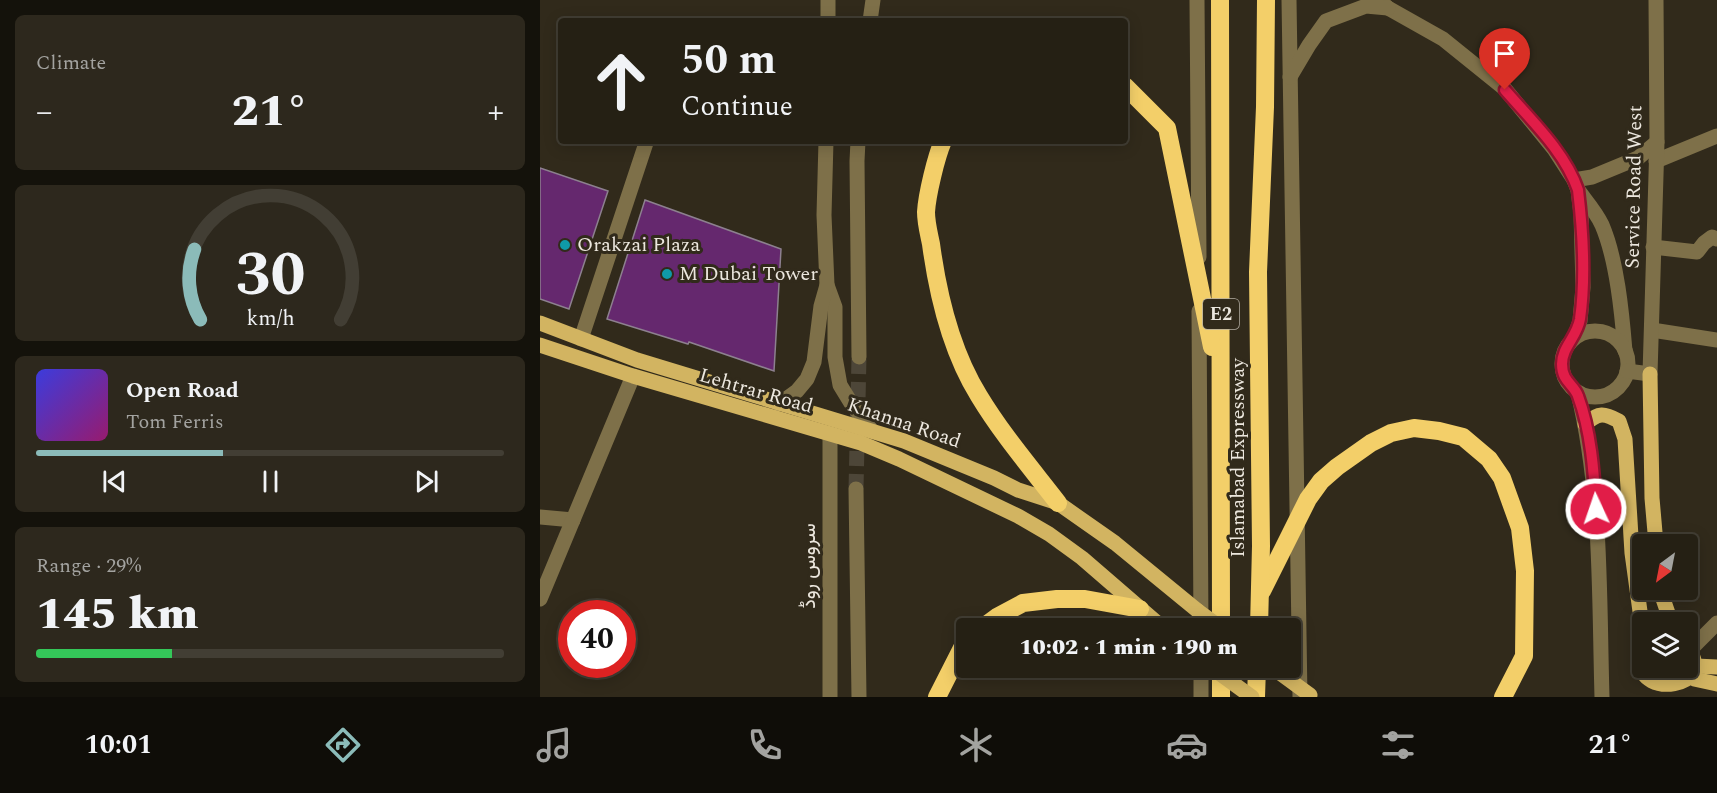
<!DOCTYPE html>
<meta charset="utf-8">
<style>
:root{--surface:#252014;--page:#2d281d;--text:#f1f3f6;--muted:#a3a3a0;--line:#423e34;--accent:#8bbbb9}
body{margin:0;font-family:Spectral,Vazirmatn,serif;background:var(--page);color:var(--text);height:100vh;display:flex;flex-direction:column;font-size:22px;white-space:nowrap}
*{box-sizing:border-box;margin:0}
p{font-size:20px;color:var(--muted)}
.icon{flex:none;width:33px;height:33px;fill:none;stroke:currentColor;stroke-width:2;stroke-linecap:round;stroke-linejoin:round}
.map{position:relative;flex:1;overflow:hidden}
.sheet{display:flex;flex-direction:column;gap:15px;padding:15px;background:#14120b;width:540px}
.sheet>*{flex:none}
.banner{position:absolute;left:18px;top:18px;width:570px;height:126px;border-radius:6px;box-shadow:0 3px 15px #0003,0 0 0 2px var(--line);background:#252014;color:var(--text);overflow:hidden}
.needle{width:39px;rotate:212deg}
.fabs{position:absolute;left:1092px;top:534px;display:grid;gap:12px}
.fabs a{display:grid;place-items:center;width:66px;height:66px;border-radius:6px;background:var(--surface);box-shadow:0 3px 15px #0003,0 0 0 2px var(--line);font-size:30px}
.speed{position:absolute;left:18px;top:600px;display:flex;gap:12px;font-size:30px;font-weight:700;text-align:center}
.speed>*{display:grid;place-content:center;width:78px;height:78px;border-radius:50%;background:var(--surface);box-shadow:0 3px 15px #0003,0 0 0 2px var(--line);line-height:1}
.speed .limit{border:9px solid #d22;background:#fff;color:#111}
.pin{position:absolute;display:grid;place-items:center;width:51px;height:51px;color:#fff;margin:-62px -26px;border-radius:50% 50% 50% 0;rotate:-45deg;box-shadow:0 0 6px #0007}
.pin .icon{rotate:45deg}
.me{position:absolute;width:66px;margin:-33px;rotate:357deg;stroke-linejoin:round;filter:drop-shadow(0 0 4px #0008)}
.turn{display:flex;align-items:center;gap:21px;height:126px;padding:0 24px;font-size:27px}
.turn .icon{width:78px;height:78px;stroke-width:2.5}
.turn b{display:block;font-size:42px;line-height:51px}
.big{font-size:45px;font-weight:800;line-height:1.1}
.sheet .card{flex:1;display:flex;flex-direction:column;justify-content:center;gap:9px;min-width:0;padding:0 21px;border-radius:9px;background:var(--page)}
.sheet .dial{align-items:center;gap:0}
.dial svg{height:156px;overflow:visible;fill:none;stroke:var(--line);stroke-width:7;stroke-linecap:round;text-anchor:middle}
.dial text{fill:var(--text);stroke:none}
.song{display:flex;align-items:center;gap:18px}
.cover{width:72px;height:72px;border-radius:9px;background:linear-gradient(135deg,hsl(240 70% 55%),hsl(320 70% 35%))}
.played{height:6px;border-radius:3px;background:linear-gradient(90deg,var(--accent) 40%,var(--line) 40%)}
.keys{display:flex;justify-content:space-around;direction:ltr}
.heat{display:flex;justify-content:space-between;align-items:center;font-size:33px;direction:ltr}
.charge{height:9px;border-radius:4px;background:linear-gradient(90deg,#34c759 29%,var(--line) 0)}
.trip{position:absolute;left:416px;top:618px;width:345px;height:60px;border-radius:6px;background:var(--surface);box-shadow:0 3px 15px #0003,0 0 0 2px var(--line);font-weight:800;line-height:60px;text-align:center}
.tab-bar{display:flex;height:96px;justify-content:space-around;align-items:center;background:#0f0d08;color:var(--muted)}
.tab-bar .icon{width:42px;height:42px}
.tab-bar .selected{color:var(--accent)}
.tab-bar b{font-size:27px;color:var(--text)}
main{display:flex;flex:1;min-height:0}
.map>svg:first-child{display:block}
.building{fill:#65286e;stroke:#8d808f;stroke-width:1.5}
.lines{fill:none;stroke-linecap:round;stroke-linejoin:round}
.minor-tunnel{stroke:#4d4638;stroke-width:15;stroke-dasharray:15 8;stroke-linecap:butt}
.minor{stroke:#7e7049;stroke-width:15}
.major{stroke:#d2b461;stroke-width:15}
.highway{stroke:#f3cf69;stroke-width:18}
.major-bridge{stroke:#d2b461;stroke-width:15}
.route-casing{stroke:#92132f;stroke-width:15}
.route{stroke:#e11d48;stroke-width:10}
.culture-dot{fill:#0f9aa8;stroke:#312a1b;stroke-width:2}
.labels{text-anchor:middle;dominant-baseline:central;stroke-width:6;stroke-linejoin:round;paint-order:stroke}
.shield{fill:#312a1b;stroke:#b4aea4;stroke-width:1.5}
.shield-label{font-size:18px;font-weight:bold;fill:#ece7de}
.street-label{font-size:20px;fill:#ece7de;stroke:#312a1b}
.poi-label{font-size:20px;fill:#ece7de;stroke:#312a1b;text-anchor:start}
</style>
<main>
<section class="sheet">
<div class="card"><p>Climate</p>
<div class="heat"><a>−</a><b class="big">21°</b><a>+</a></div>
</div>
<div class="card dial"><svg viewBox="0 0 100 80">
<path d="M14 69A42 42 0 1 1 86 69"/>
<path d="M14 69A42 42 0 0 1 11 33" stroke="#8bbbb9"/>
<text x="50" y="56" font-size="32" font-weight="700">30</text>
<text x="50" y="72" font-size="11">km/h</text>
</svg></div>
<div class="card">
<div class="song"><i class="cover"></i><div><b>Open Road</b><p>Tom Ferris</p></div></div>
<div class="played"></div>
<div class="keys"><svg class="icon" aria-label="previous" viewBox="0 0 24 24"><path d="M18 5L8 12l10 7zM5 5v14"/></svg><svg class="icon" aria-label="pause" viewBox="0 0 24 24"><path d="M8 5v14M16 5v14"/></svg><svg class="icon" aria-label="next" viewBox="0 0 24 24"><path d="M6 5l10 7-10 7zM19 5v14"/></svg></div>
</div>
<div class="card"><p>Range · 29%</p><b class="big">145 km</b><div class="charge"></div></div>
</section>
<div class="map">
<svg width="1177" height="697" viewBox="0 0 1177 697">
<rect width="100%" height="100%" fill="#312a1b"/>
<g class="building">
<path d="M 0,168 L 68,191 L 29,309 L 0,299 Z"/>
<path d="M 105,200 L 241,249 L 234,371 L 149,342 L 148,344 L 67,319 Z"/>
</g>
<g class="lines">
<path class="minor-tunnel" d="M 316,489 L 319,357"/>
<g class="minor">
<path d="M 657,0 L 659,257"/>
<path d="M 749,0 L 760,697"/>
<path d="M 839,0 L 848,8 L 903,39 L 965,89 L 1014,149 L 1034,180 L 1038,190 L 1041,214 L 1043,287 L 1040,321 L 1034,338"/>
<path d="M 288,21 L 288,0"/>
<path d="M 330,21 L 333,0"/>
<path d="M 750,77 L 769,45 L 786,21 L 826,6 L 848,8"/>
<path d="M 318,141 L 317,161 L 319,357"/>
<path d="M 1116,161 L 1177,136"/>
<path d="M 1034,180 L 1052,177 L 1098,158 L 1117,142"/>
<path d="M 1038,190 C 1046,201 1056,212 1062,225 C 1077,260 1082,314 1085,351"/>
<path d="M 1113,247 L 1157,252 L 1164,243 L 1172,237 L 1177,239"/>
<path d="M 287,285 L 295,307 L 295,357 L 300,385 L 311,403 L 332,431"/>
<path d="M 659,311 L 661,628"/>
<path d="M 1112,330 L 1177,340"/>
<circle cx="1055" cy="364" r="33"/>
<path d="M 41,339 L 106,143"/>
<path d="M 1087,371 L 1110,374 L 1117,142 L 1116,0"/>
<path d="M 1038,393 C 1062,492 1059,595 1062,697"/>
<path d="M 239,404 L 257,391 L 267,379 L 274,362 L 281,306 L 287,285 L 284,215 L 286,141"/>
<path d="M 316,489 L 319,697"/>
<path d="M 0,517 L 33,520"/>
<path d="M 0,599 L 93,376"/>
<path d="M 1150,650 L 1177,623"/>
<path d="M 661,668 L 661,697"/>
<path d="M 290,697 L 290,434"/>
</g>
<g class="major">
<path d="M 0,323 L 97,360 L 364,441 L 454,478 L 478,490 L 518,503 L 575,543 L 658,611"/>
<path d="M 0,345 L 93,376 L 321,443 L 359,459 L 478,516 L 509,534 L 542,558 L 623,628"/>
<path d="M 1110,374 L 1112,498 L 1116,544"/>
<path d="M 1045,424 C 1059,412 1064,413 1079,421 L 1085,439 L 1092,553 L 1102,626"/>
<path d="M 1120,590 L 1131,622"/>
<path d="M 1102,663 C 1098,697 1177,689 1148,648"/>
<path d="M 1156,666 L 1177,667"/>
<path d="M 1154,679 L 1177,684"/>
</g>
<g class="highway">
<path d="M 680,0 L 681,628"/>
<path d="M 585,86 L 627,128 L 672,347"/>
<path d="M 403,141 C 396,157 387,195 386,212 C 386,223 389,234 391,244 C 398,296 411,351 439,396 C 462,434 491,468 518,503"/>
<path d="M 722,591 L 768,499 L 781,481 L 797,467 L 831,443 L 851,433 L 874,428 L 899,431 L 923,437 L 949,459 L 962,478 L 980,528 L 985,571 L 984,656 L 963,697"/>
<path d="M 442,628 L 457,617 L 483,603 L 517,599 L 545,599 L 600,609"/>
<path d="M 719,628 L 721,546 L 718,272 L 725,107 L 726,0"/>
<path d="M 681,668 L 681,697"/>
<path d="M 397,697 L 426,640"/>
<path d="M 716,697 L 717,668"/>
</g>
<g class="major-bridge">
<path d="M 658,611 L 681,628"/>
<path d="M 672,668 L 712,697"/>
<path d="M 733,668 L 770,695"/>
</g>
</g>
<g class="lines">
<defs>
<path id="route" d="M 965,90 C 991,120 1025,152 1038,190 C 1043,232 1046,277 1040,319 C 1037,337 1022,347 1022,364 C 1022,382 1034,384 1038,396 C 1051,431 1054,472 1056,509"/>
</defs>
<use href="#route" class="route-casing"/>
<use href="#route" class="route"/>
</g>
<g class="culture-dot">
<circle cx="25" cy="245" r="6"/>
<circle cx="127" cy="274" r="6"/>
</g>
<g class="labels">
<rect class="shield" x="663" y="299" width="36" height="30" rx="4.5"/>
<g class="shield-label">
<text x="681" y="314">E2</text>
</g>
<g class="street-label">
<text transform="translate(1094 187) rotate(-89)">Service Road West</text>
<text transform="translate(216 391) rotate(16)">Lehtrar Road</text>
<text transform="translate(364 423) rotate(19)">Khanna Road</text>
<text transform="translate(698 458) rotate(-90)">Islamabad Expressway</text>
<text transform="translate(269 566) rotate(-90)">سروس روڈ</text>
</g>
<g class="poi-label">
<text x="37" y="245">Orakzai Plaza</text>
<text x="139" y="274">M Dubai Tower</text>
</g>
</g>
</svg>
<div class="fabs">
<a><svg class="needle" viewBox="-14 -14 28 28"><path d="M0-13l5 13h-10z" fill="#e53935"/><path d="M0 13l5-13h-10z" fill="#a3a3a0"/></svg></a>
<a><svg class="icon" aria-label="layers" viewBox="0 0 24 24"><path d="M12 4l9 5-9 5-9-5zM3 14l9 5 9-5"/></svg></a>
</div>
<div class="speed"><div class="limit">40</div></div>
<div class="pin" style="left:965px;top:90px;background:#d93025"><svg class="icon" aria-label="arrive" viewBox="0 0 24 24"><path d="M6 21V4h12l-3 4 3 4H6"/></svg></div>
<svg class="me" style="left:1056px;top:509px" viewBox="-20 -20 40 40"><circle r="17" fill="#e11d48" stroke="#fff" stroke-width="3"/><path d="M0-11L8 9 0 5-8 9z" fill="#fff"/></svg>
<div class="trip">10:02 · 1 min · 190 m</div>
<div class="banner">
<div class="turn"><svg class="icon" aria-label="ahead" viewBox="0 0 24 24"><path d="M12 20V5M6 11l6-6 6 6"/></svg><div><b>50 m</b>Continue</div></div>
</div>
</div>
</main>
<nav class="tab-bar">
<b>10:01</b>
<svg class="icon selected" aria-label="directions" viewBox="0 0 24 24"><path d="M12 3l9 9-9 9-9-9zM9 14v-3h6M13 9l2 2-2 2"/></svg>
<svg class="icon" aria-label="music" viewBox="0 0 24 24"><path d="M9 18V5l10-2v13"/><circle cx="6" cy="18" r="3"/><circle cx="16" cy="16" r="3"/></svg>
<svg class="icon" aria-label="phone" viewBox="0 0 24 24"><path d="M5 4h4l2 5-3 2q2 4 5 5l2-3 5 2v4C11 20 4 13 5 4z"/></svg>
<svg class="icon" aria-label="climate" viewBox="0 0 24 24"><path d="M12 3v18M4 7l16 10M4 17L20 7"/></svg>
<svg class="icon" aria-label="car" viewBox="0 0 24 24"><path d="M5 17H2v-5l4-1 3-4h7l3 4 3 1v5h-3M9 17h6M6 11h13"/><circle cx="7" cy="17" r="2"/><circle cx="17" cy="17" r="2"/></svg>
<svg class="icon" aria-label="filters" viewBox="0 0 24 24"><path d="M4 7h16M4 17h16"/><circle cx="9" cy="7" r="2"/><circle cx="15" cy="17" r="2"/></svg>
<b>21°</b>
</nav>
